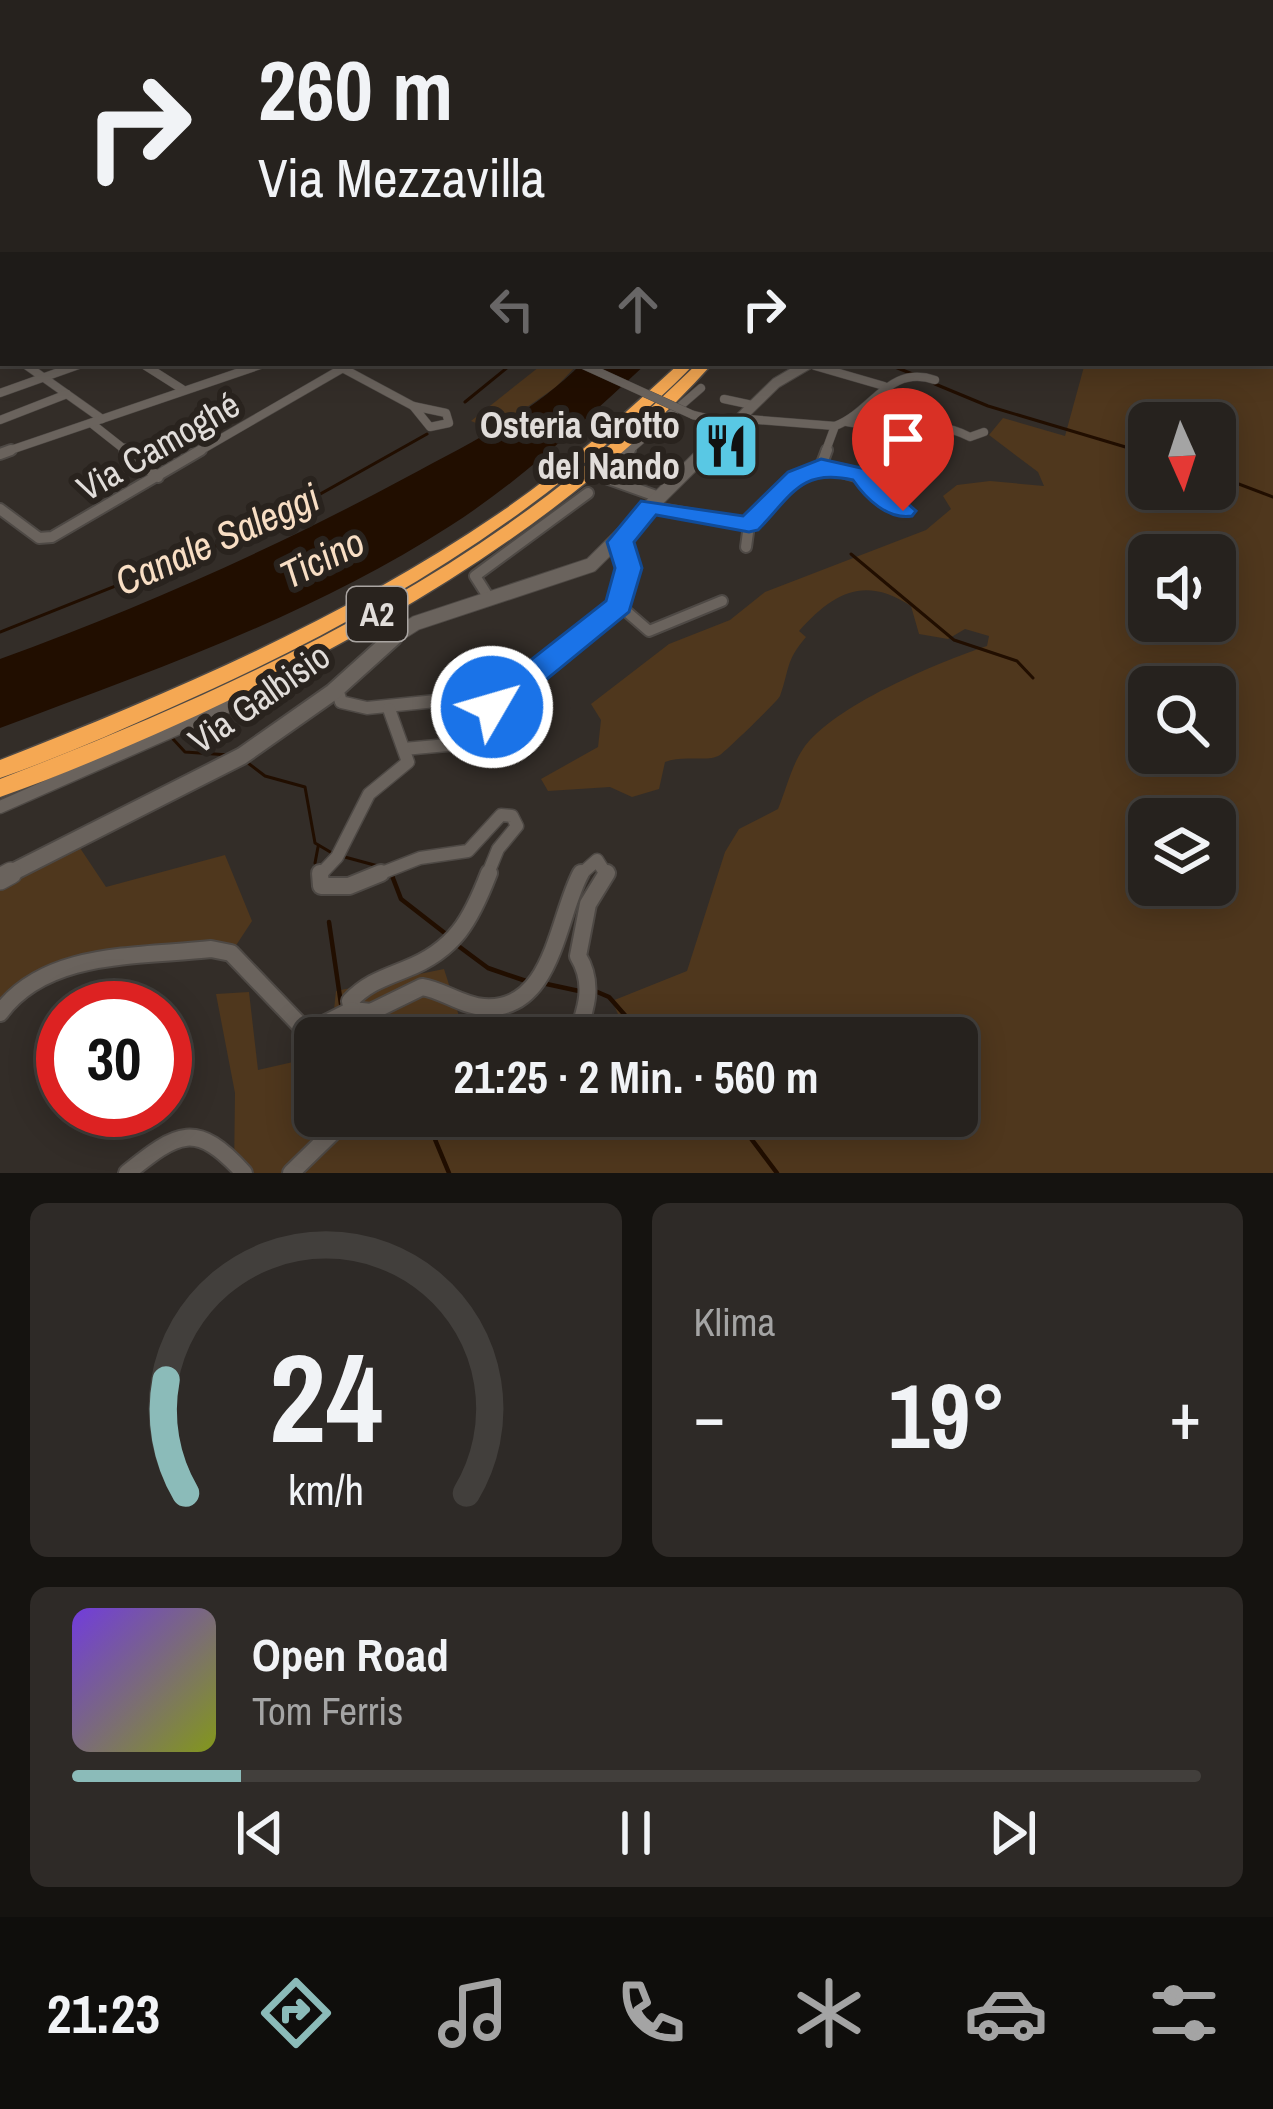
<!DOCTYPE html>
<html lang="de">
<meta charset="utf-8">
<style>
:root{--surface:#26221e;--page:#2e2a27;--text:#f1f3f6;--muted:#a4a4a4;--line:#423f3c;--accent:#8bbbb9}
body{margin:0;font-family:"Archivo Narrow",sans-serif;background:var(--page);color:var(--text);height:100vh;display:flex;flex-direction:column;font-size:45px;white-space:nowrap}
*{box-sizing:border-box;margin:0}
p{font-size:39px;color:var(--muted)}
.icon{flex:none;width:66px;height:66px;fill:none;stroke:currentColor;stroke-width:2;stroke-linecap:round;stroke-linejoin:round}
.map{position:relative;height:1173px;overflow:hidden}
.drawer{display:flex;flex-direction:column;gap:30px;padding:30px;background:#151310;flex:1}
.drawer>*{flex:none}
.guide{position:absolute;left:0px;top:0px;width:1275px;height:366px;box-shadow:0 6px 30px #0003,0 0 0 3px var(--line);background:#26221e;color:var(--text);overflow:hidden}
.needle{width:78px;rotate:177deg}
.tools{position:absolute;left:1128px;top:402px;display:grid;gap:24px}
.tools a{display:grid;place-items:center;width:108px;height:108px;border-radius:18px;background:var(--surface);box-shadow:0 6px 30px #0003,0 0 0 3px var(--line);font-size:60px}
.speed{position:absolute;left:36px;top:981px;display:flex;gap:24px;font-size:60px;font-weight:700;text-align:center}
.speed>*{display:grid;place-content:center;width:156px;height:156px;border-radius:50%;background:var(--surface);box-shadow:0 6px 30px #0003,0 0 0 3px var(--line);line-height:1}
.speed .limit{border:18px solid #d22;background:#fff;color:#111}
.pin{position:absolute;display:grid;place-items:center;width:102px;height:102px;color:#fff;margin:-123px -51px;border-radius:50% 50% 50% 0;rotate:-45deg;box-shadow:0 0 12px #0007}
.pin .icon{rotate:45deg}
.me{position:absolute;width:132px;margin:-66px;rotate:52deg;stroke-linejoin:round;filter:drop-shadow(0 0 9px #0008)}
.turn{display:flex;align-items:center;gap:42px;height:252px;padding:0 60px;font-size:54px}
.turn .icon{width:156px;height:156px;stroke-width:2.5}
.turn b{display:block;font-size:84px;line-height:102px}
.lanes{display:flex;align-items:center;height:114px;padding:0 60px;background:#0003;justify-content:center;gap:60px;direction:ltr}
.lanes .off{opacity:.35}
.big{font-size:90px;font-weight:800;line-height:1.1}
.drawer .card{flex:1;display:flex;flex-direction:column;justify-content:center;gap:18px;min-width:0;padding:0 42px;border-radius:18px;background:var(--page)}
.drawer .dial{align-items:center;gap:0}
.dial svg{height:312px;overflow:visible;fill:none;stroke:var(--line);stroke-width:7;stroke-linecap:round;text-anchor:middle}
.dial text{fill:var(--text);stroke:none}
.song{display:flex;align-items:center;gap:36px}
.cover{width:144px;height:144px;border-radius:18px;background:linear-gradient(135deg,hsl(260 70% 55%),hsl(70 70% 35%))}
.played{height:12px;border-radius:6px;background:linear-gradient(90deg,var(--accent) 15%,var(--line) 15%)}
.keys{display:flex;justify-content:space-around;direction:ltr}
.heat{display:flex;justify-content:space-between;align-items:center;font-size:66px;direction:ltr}
.drawer .tiles{flex:1;display:grid;gap:30px;grid-template-columns:1fr 1fr}
.card:last-child{grid-column:span 2}
.trip{position:absolute;left:294px;top:1017px;width:684px;height:120px;border-radius:18px;background:var(--surface);box-shadow:0 6px 30px #0003,0 0 0 3px var(--line);font-weight:800;line-height:120px;text-align:center}
.tabs{display:flex;height:192px;justify-content:space-around;align-items:center;background:#0f0e0c;color:var(--muted)}
.tabs .icon{width:84px;height:84px}
.tabs .current{color:var(--accent)}
.tabs b{font-size:54px;color:var(--text)}
.map>svg:first-child{display:block}
.green{fill:#4f371d;fill-rule:evenodd}
.water{fill:#210e00}
.lines{fill:none;stroke-linecap:round;stroke-linejoin:round}
.stream-far1{stroke:#210e00;stroke-width:3}
.stream{stroke:#210e00;stroke-width:4.5}
.street-far3-casing{stroke:#4e4945;stroke-width:9}
.street-far2-casing{stroke:#4e4945;stroke-width:14}
.street-far1-casing{stroke:#4e4945;stroke-width:15}
.street-casing{stroke:#4e4945;stroke-width:20}
.secondary-far3-casing{stroke:#4e4945;stroke-width:12}
.secondary-far2-casing{stroke:#4e4945;stroke-width:16}
.secondary-far1-casing{stroke:#4e4945;stroke-width:20}
.secondary-casing{stroke:#4e4945;stroke-width:24}
.primary-casing{stroke:#4e4945;stroke-width:4}
.highway-casing{stroke:#4e4945;stroke-width:3}
.street-far3{stroke:#6a635d;stroke-width:8}
.street-far2{stroke:#6a635d;stroke-width:10}
.street-far1{stroke:#6a635d;stroke-width:12}
.street{stroke:#6a635d;stroke-width:16}
.secondary-far3{stroke:#6a635d;stroke-width:10}
.secondary-far2{stroke:#6a635d;stroke-width:14}
.secondary-far1{stroke:#6a635d;stroke-width:16}
.secondary{stroke:#6a635d;stroke-width:21}
.primary{fill:#bd8c57;fill-rule:evenodd}
.highway{fill:#f5a853;fill-rule:evenodd}
.street-bridge-casing{stroke:#4e4945;stroke-width:9;stroke-linecap:butt}
.street-bridge{stroke:#6a635d;stroke-width:8}
.wall{fill:#5f3d15}
.shaded-wall{fill:#4d3211}
.building{fill:#6e4718;stroke:#4d3211;stroke-width:3}
.route{fill:#1a73e8;stroke:#114b97;stroke-width:3}
.labels{text-anchor:middle;dominant-baseline:central;stroke-width:12;stroke-linejoin:round;paint-order:stroke}
.shield{fill:#29231e;stroke:#aaa5a2;stroke-width:3}
.shield-label{font-size:33px;font-weight:bold;fill:#e1ddda}
.poi-label{font-size:36px;font-weight:bold;fill:#e1ddda;stroke:#29231e;text-anchor:end}
.street-label{font-size:36px;fill:#e1ddda;stroke:#29231e}
.water-label{font-size:39px;font-style:italic;fill:#f8dec4;stroke:#29231e}
</style>
<div class="map">
<svg width="1273" height="1173" viewBox="0 0 1273 1173">
<rect width="100%" height="100%" fill="#332d28"/>
<g class="green">
<path d="M 1273,187 L 1273,1173 L 234,1173 L 235,1093 L 216,994 L 249,992 L 258,1070 L 315,1057 L 315,1116 L 454,1116 L 480,1130 L 576,1116 L 957,1116 L 957,1038 L 629,1038 L 612,1001 L 687,971 L 725,852 L 739,829 L 778,809 C 786,790 791,767 803,749 C 832,706 939,662 987,646 L 989,636 L 965,629 L 948,639 L 919,634 L 911,606 C 864,575 833,593 799,631 L 806,637 C 785,662 790,668 780,696 C 777,702 727,750 720,755 C 707,763 684,754 665,762 L 659,789 L 632,797 L 610,787 L 548,791 L 541,779 L 598,747 L 601,720 L 591,704 L 669,644 L 730,620 L 765,592 L 926,530 L 951,509 L 943,496 L 957,485 L 990,481 L 1044,486 L 1038,472 L 989,435 L 1003,418 L 1065,436 L 1085,363 L 1272,363 ZM 1149,423 L 1215,423 L 1215,489 L 1149,489 ZM 1149,555 L 1215,555 L 1215,621 L 1149,621 ZM 1149,687 L 1215,687 L 1215,753 L 1149,753 ZM 1149,819 L 1215,819 L 1215,885 L 1149,885 Z"/>
<path d="M 544,363 L 579,363 L 556,387 L 494,430 L 471,421 Z"/>
<path d="M 76,842 L 106,887 L 225,855 L 252,921 L 231,953 L 79,964 L 0,1013 L 0,879 Z"/>
<path d="M 444,969 L 466,1038 L 331,1038 L 336,991 Z"/>
</g>
<path class="water" d="M 582,363 L 647,363 C 584,421 522,480 450,526 C 310,616 155,670 0,728 L 0,659 C 140,608 273,549 405,478 C 467,444 531,415 582,363 Z"/>
<g class="lines">
<g class="stream-far1">
<path d="M 885,363 L 915,375"/>
<path d="M 935,384 L 988,406 L 1149,454"/>
<path d="M 465,402 L 513,363"/>
<path d="M 1215,475 L 1273,497"/>
<path d="M 851,554 L 954,640 L 1017,661 L 1033,678"/>
<path d="M 0,632 L 258,529 L 427,434"/>
<path d="M 173,739 L 185,752 L 229,755"/>
<path d="M 244,760 L 265,776 L 305,787 L 315,843 L 332,853"/>
<path d="M 341,856 L 378,866"/>
<path d="M 315,863 L 318,847"/>
<path d="M 391,872 L 393,876"/>
</g>
<g class="stream">
<path d="M 391,873 L 401,899 L 446,934"/>
<path d="M 329,922 L 341,1004"/>
<path d="M 457,945 L 488,968 L 526,981"/>
<path d="M 542,983 L 579,991"/>
<path d="M 595,991 L 609,997 L 645,1038"/>
<path d="M 348,1023 L 348,1038"/>
<path d="M 734,1116 L 777,1173"/>
<path d="M 429,1125 L 449,1173"/>
</g>
<defs>
<g id="street-far3">
<path d="M 23,363 L 102,419"/>
<path d="M 141,363 L 182,389"/>
<path d="M 333,363 L 413,406"/>
<path d="M 818,363 L 815,366 L 884,386"/>
<path d="M 0,393 L 84,363"/>
<path d="M 724,399 L 752,405"/>
<path d="M 413,406 L 446,413 L 449,423 L 430,427 Z"/>
<path d="M 693,415 L 718,421"/>
<path d="M 734,418 L 835,426"/>
<path d="M 0,420 L 67,394"/>
<path d="M 847,422 C 893,432 927,415 970,437 L 984,432"/>
<path d="M 91,423 L 129,453"/>
<path d="M 2,453 L 266,363"/>
<path d="M 196,453 L 343,368"/>
<path d="M 626,453 L 701,388"/>
<path d="M 825,453 L 835,426 C 873,412 888,364 935,380"/>
</g>
<g id="street-far2">
<path d="M 125,450 L 158,477"/>
<path d="M 630,450 L 600,476 L 659,497"/>
<path d="M 0,454 L 11,450"/>
<path d="M 821,466 L 856,476 L 903,511"/>
<path d="M 650,507 L 749,525 L 797,477 L 821,466 L 827,450"/>
<path d="M 0,509 L 39,538 L 52,537 L 201,450"/>
<path d="M 746,547 L 749,525"/>
<path d="M 489,598 L 475,576 L 588,493"/>
<path d="M 619,605 L 649,631 L 722,601"/>
<path d="M 575,640 C 615,608 636,596 620,541"/>
</g>
<g id="street-far1">
<path d="M 337,689 L 341,702 L 367,708 L 436,701 L 492,707 L 579,637"/>
<path d="M 404,749 L 523,738"/>
<path d="M 0,807 L 247,698"/>
<path d="M 319,876 L 337,857 L 369,794 L 408,762 L 389,709"/>
<path d="M 374,876 L 420,858 L 468,851 L 501,815 L 512,816 L 517,826 L 498,849 L 487,876"/>
<path d="M 579,876 L 597,860 L 607,876"/>
</g>
<g id="street">
<path d="M 320,873 L 321,886 L 349,886 L 381,873"/>
<path d="M 489,873 C 471,920 455,950 406,969 C 384,978 367,983 350,1001 L 352,1010 L 371,1012 L 422,987 C 443,990 462,1006 484,1007 C 553,1012 557,917 581,873"/>
<path d="M 0,1013 C 46,950 139,957 211,949 L 231,953 L 300,1025 L 320,1026 L 352,1010"/>
<path d="M 576,1038 C 586,1009 595,984 578,956 L 588,904 L 607,873"/>
<path d="M 127,1173 C 178,1132 196,1120 244,1173"/>
<path d="M 291,1173 L 335,1130 L 437,1116"/>
</g>
<g id="secondary-far3">
<circle cx="722" cy="427" r="8"/>
<path d="M 733,425 L 776,383 L 810,363"/>
<path d="M 704,453 L 724,433"/>
</g>
<path id="secondary-far2" d="M 389,640 L 416,623 L 591,565 L 707,450"/>
<path id="secondary-far1" d="M 5,876 L 242,756 L 333,692 L 394,637"/>
<path id="secondary" d="M 0,879 L 11,873"/>
<path id="primary" d="M 3,216 L 3,222 L 0,223 L 0,217 Z"/>
<g id="highway">
<path d="M 680,363 L 695,363 C 670,390 641,414 614,438 C 482,553 329,638 170,708 C 114,733 58,758 0,778 L 0,760 C 173,692 344,619 498,514 C 563,470 622,416 680,363 Z"/>
<path d="M 698,363 L 713,363 C 572,521 368,638 178,724 C 120,750 60,776 0,797 L 0,779 C 192,705 382,620 548,495 C 601,455 650,409 698,363 Z"/>
</g>
</defs>
<use href="#street-far3" class="street-far3-casing"/>
<use href="#street-far2" class="street-far2-casing"/>
<use href="#street-far1" class="street-far1-casing"/>
<use href="#street" class="street-casing"/>
<use href="#secondary-far3" class="secondary-far3-casing"/>
<use href="#secondary-far2" class="secondary-far2-casing"/>
<use href="#secondary-far1" class="secondary-far1-casing"/>
<use href="#secondary" class="secondary-casing"/>
<use href="#primary" class="primary-casing"/>
<use href="#highway" class="highway-casing"/>
<use href="#street-far3" class="street-far3"/>
<use href="#street-far2" class="street-far2"/>
<use href="#street-far1" class="street-far1"/>
<use href="#street" class="street"/>
<use href="#secondary-far3" class="secondary-far3"/>
<use href="#secondary-far2" class="secondary-far2"/>
<use href="#secondary-far1" class="secondary-far1"/>
<use href="#secondary" class="secondary"/>
<use href="#primary" class="primary"/>
<use href="#highway" class="highway"/>
<defs>
<path id="street-bridge" d="M 579,363 L 693,415"/>
</defs>
<use href="#street-bridge" class="street-bridge-casing"/>
<use href="#street-bridge" class="street-bridge"/>
</g>
<path class="wall" d="M 503,692 L 529,699 L 528,718 L 514,721 L 505,710 Z"/>
<path class="shaded-wall" d="M 527,682 L 528,718 L 514,721 L 512,703 Z"/>
<path class="building" d="M 527,682 L 526,700 L 512,703 L 503,692 Z"/>
<linearGradient id="sky" x2="0" y2="1"><stop stop-color="#1c1916"/><stop offset="0.53" stop-color="#4a4c53"/><stop offset="1" stop-color="#4a4c53" stop-opacity="0"/></linearGradient>
<rect width="1273" height="351" fill="url(#sky)"/>
<path class="route" d="M 821,459 L 870,470 L 916,511 L 912,516 C 888,520 866,499 853,480 C 801,468 792,495 758,530 L 749,532 L 656,515 L 634,542 L 642,568 L 629,612 L 503,715 L 481,715 L 476,707 L 481,699 L 606,601 L 615,568 L 607,542 L 641,501 L 743,516 L 788,472 Z"/>
<defs>
<symbol id="restaurant-square" viewBox="-11 -11 22 22"><rect x="-9" y="-9" width="18" height="18" rx="4" fill="#59c8e4" stroke="#29231e"/><path d="M-5-6h1v4h1v-4h1v4h1v-4h1v5L-1.5 .5V6h-2V.5L-5-1ZM5-6V6H3V1.5H1.5Q1.5-4 5-6Z" fill="#111"/></symbol>
</defs>
<g fill-rule="evenodd">
<use href="#restaurant-square" x="688" y="408" width="76" height="76"/>
</g>
<g class="labels">
<rect class="shield" x="347" y="587" width="60" height="54" rx="9"/>
<g class="shield-label">
<text x="377" y="614">A2</text>
</g>
<g class="poi-label">
<text x="680" y="425">Osteria Grotto<tspan x="680" dy="41">del Nando</tspan></text>
</g>
<g class="street-label">
<text transform="translate(158 446) rotate(-30)">Via Camoghé</text>
<text transform="translate(259 698) rotate(-35)">Via Galbisio</text>
</g>
<g class="water-label">
<text transform="translate(217 539) rotate(-24)">Canale Saleggi</text>
<text transform="translate(322 558) rotate(-26)">Ticino</text>
</g>
</g>
</svg>
<div class="tools">
<a><svg class="needle" viewBox="-14 -14 28 28"><path d="M0-13l5 13h-10z" fill="#e53935"/><path d="M0 13l5-13h-10z" fill="#a4a4a4"/></svg></a>
<a><svg class="icon" aria-label="sound" viewBox="0 0 24 24"><path d="M4 9h4l5-4v14l-5-4H4zM17 9q2 3 0 6"/></svg></a>
<a><svg class="icon" aria-label="search" viewBox="0 0 24 24"><circle cx="10" cy="10" r="6"/><path d="M15 15l6 6"/></svg></a>
<a><svg class="icon" aria-label="layers" viewBox="0 0 24 24"><path d="M12 4l9 5-9 5-9-5zM3 14l9 5 9-5"/></svg></a>
</div>
<div class="speed"><div class="limit">30</div></div>
<div class="pin" style="left:903px;top:511px;background:#d93025"><svg class="icon" aria-label="arrive" viewBox="0 0 24 24"><path d="M6 21V4h12l-3 4 3 4H6"/></svg></div>
<svg class="me" style="left:492px;top:707px" viewBox="-20 -20 40 40"><circle r="17" fill="#1a73e8" stroke="#fff" stroke-width="3"/><path d="M0-11L8 9 0 5-8 9z" fill="#fff"/></svg>
<div class="trip">21:25 · 2 Min. · 560 m</div>
<div class="guide">
<div class="turn"><svg class="icon" aria-label="right" viewBox="0 0 24 24"><path d="M7 20v-9h11M14 6l5 5-5 5"/></svg><div><b>260 m</b>Via Mezzavilla</div></div>
<div class="lanes"><svg class="icon off" aria-label="left" viewBox="0 0 24 24"><path d="M17 20v-9H6M10 6l-5 5 5 5"/></svg><svg class="icon off" aria-label="ahead" viewBox="0 0 24 24"><path d="M12 20V5M6 11l6-6 6 6"/></svg><svg class="icon" aria-label="right" viewBox="0 0 24 24"><path d="M7 20v-9h11M14 6l5 5-5 5"/></svg></div>
</div>
</div>
<section class="drawer">
<div class="tiles">
<div class="card dial"><svg viewBox="0 0 100 80">
<path d="M14 69A42 42 0 1 1 86 69"/>
<path d="M14 69A42 42 0 0 1 9 40" stroke="#8bbbb9"/>
<text x="50" y="56" font-size="32" font-weight="700">24</text>
<text x="50" y="72" font-size="11">km/h</text>
</svg></div>
<div class="card"><p>Klima</p>
<div class="heat"><a>−</a><b class="big">19°</b><a>+</a></div>
</div>
<div class="card">
<div class="song"><i class="cover"></i><div><b>Open Road</b><p>Tom Ferris</p></div></div>
<div class="played"></div>
<div class="keys"><svg class="icon" aria-label="previous" viewBox="0 0 24 24"><path d="M18 5L8 12l10 7zM5 5v14"/></svg><svg class="icon" aria-label="pause" viewBox="0 0 24 24"><path d="M8 5v14M16 5v14"/></svg><svg class="icon" aria-label="next" viewBox="0 0 24 24"><path d="M6 5l10 7-10 7zM19 5v14"/></svg></div>
</div>
</div>
</section>
<nav class="tabs">
<b>21:23</b>
<svg class="icon current" aria-label="directions" viewBox="0 0 24 24"><path d="M12 3l9 9-9 9-9-9zM9 14v-3h6M13 9l2 2-2 2"/></svg>
<svg class="icon" aria-label="music" viewBox="0 0 24 24"><path d="M9 18V5l10-2v13"/><circle cx="6" cy="18" r="3"/><circle cx="16" cy="16" r="3"/></svg>
<svg class="icon" aria-label="phone" viewBox="0 0 24 24"><path d="M5 4h4l2 5-3 2q2 4 5 5l2-3 5 2v4C11 20 4 13 5 4z"/></svg>
<svg class="icon" aria-label="climate" viewBox="0 0 24 24"><path d="M12 3v18M4 7l16 10M4 17L20 7"/></svg>
<svg class="icon" aria-label="car" viewBox="0 0 24 24"><path d="M5 17H2v-5l4-1 3-4h7l3 4 3 1v5h-3M9 17h6M6 11h13"/><circle cx="7" cy="17" r="2"/><circle cx="17" cy="17" r="2"/></svg>
<svg class="icon" aria-label="filters" viewBox="0 0 24 24"><path d="M4 7h16M4 17h16"/><circle cx="9" cy="7" r="2"/><circle cx="15" cy="17" r="2"/></svg>
</nav>
